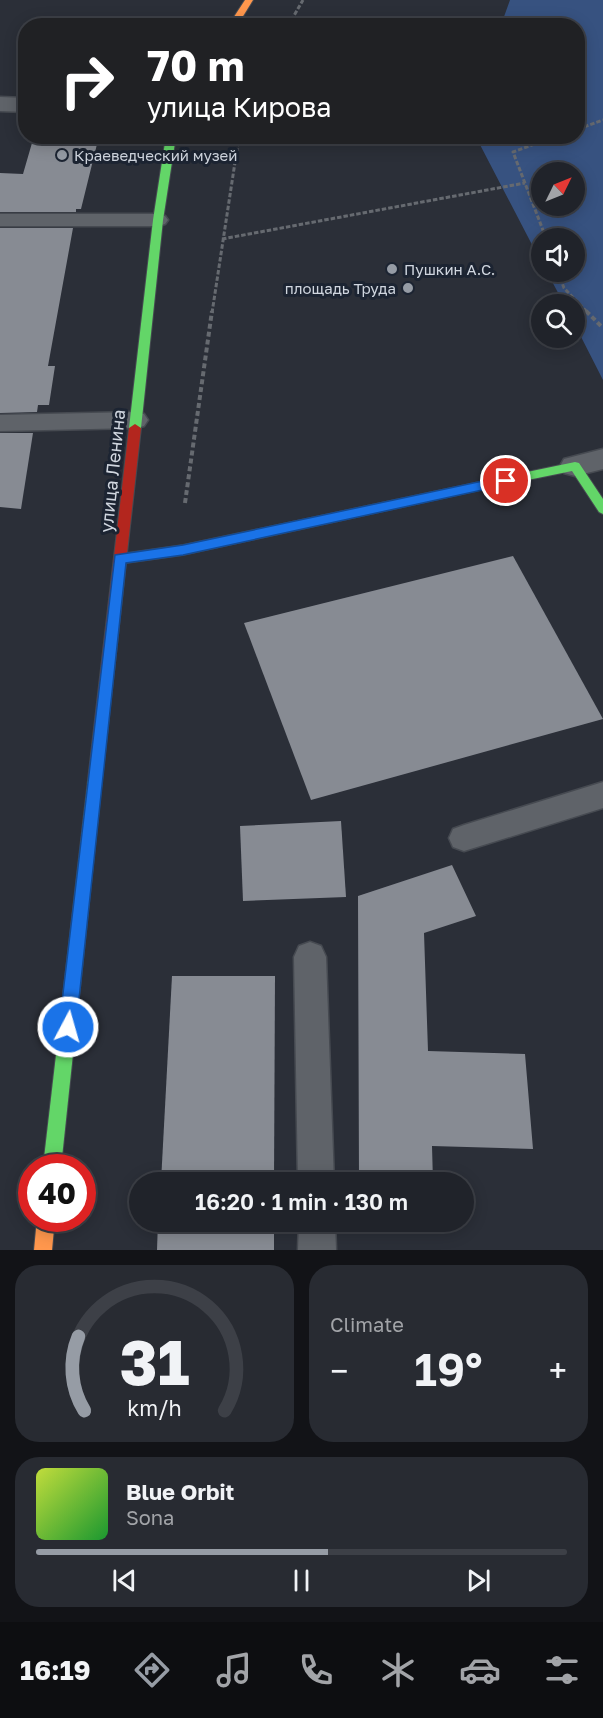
<!DOCTYPE html>
<meta charset="utf-8">
<style>
:root{--surface:#20232a;--page:#282b32;--text:#f1f3f6;--muted:#a2a4a8;--line:#3d4047;--accent:#969ca5}
body{margin:0;font-family:"Golos Text",sans-serif;background:var(--page);color:var(--text);height:100vh;display:flex;flex-direction:column;font-size:22px;white-space:nowrap}
*{box-sizing:border-box;margin:0}
p{font-size:20px;color:var(--muted)}
.icon{flex:none;width:33px;height:33px;fill:none;stroke:currentColor;stroke-width:2;stroke-linecap:round;stroke-linejoin:round}
.map{position:relative;height:1250px;overflow:hidden}
.sheet{display:flex;flex-direction:column;gap:15px;padding:15px;background:#121317;flex:1}
.sheet>*{flex:none}
.banner{position:absolute;left:18px;top:18px;width:567px;height:126px;border-radius:24px;box-shadow:0 3px 15px #0003,0 0 0 2px var(--line);background:#202124;color:#fff;overflow:hidden}
.needle{width:39px;rotate:47deg}
.tools{position:absolute;left:531px;top:162px;display:grid;gap:12px}
.tools a{display:grid;place-items:center;width:54px;height:54px;border-radius:50%;background:var(--surface);box-shadow:0 3px 15px #0003,0 0 0 2px var(--line);font-size:30px}
.speed{position:absolute;left:18px;top:1154px;display:flex;gap:12px;font-size:30px;font-weight:700;text-align:center}
.speed>*{display:grid;place-content:center;width:78px;height:78px;border-radius:50%;background:var(--surface);box-shadow:0 3px 15px #0003,0 0 0 2px var(--line);line-height:1}
.speed .limit{border:9px solid #d22;background:#fff;color:#111}
.pin{position:absolute;display:grid;place-items:center;width:51px;height:51px;color:#fff;margin:-26px;border:3px solid #fff;border-radius:50%;box-shadow:0 2px 6px #0007}
.me{position:absolute;width:66px;margin:-33px;rotate:6deg;stroke-linejoin:round;filter:drop-shadow(0 0 4px #0008)}
.turn{display:flex;align-items:center;gap:21px;height:126px;padding:0 30px;font-size:27px}
.turn .icon{width:78px;height:78px;stroke-width:2.5}
.turn b{display:block;font-size:42px;line-height:51px}
.big{font-size:45px;font-weight:600;line-height:1.1}
.sheet .tile{flex:1;display:flex;flex-direction:column;justify-content:center;gap:9px;min-width:0;padding:0 21px;border-radius:24px;background:var(--page)}
.sheet .dial{align-items:center;gap:0}
.dial svg{height:156px;overflow:visible;fill:none;stroke:var(--line);stroke-width:7;stroke-linecap:round;text-anchor:middle}
.dial text{fill:var(--text);stroke:none}
.song{display:flex;align-items:center;gap:18px}
.cover{width:72px;height:72px;border-radius:9px;background:linear-gradient(135deg,hsl(70 70% 55%),hsl(130 70% 35%))}
.played{height:6px;border-radius:3px;background:linear-gradient(90deg,var(--accent) 55%,var(--line) 55%)}
.keys{display:flex;justify-content:space-around;direction:ltr}
.heat{display:flex;justify-content:space-between;align-items:center;font-size:33px;direction:ltr}
.sheet .tiles{flex:1;display:grid;gap:15px;grid-template-columns:1fr 1fr}
.tile:last-child{grid-column:span 2}
.trip{position:absolute;left:129px;top:1172px;width:345px;height:60px;border-radius:30px;background:var(--surface);box-shadow:0 3px 15px #0003,0 0 0 2px var(--line);font-weight:600;line-height:60px;text-align:center}
.menu{display:flex;height:96px;justify-content:space-around;align-items:center;background:#0d0e11;color:var(--muted)}
.menu .icon{width:42px;height:42px}
.menu .current{color:var(--accent)}
.menu b{font-size:27px;color:var(--text)}
.map>svg:first-child{display:block}
.green{fill:#375280;fill-rule:evenodd}
.building{fill:#878b93}
.lines{fill:none;stroke-linecap:round;stroke-linejoin:round}
.lane-casing{stroke:#464a51;stroke-width:3}
.street-casing{stroke:#464a51;stroke-width:3}
.fast-casing{stroke:#464a51;stroke-width:2}
.slow-casing{stroke:#464a51;stroke-width:2}
.jam-casing{stroke:#464a51;stroke-width:2}
.path-far1{stroke:#666a70;stroke-width:3;stroke-dasharray:4.5 2;stroke-linecap:butt}
.path{stroke:#666a70;stroke-width:4;stroke-dasharray:5 3;stroke-linecap:butt}
.lane{fill:#5f6369;fill-rule:evenodd}
.street{fill:#5f6369;fill-rule:evenodd}
.fast{fill:#63d668;fill-rule:evenodd}
.slow{fill:#ff974d;fill-rule:evenodd}
.jam{fill:#b3261e;fill-rule:evenodd}
.route{fill:#1a73e8;stroke:#114b97;stroke-width:1.5}
.poi-dot{fill:#969ca5;stroke:#1c2432;stroke-width:2}
.labels{text-anchor:middle;dominant-baseline:central;stroke-width:6;stroke-linejoin:round;paint-order:stroke}
.far-poi-label{font-size:15px;fill:#d0d6df;stroke:#1c2432;text-anchor:start}
.street-label{font-size:18px;fill:#d0d6df;stroke:#1c2432}
</style>
<div class="map">
<svg width="603" height="1250" viewBox="0 0 603 1250">
<rect width="100%" height="100%" fill="#2b2f38"/>
<path class="green" d="M 510,0 L 603,0 L 603,380 L 575,325 L 574,304 L 564,304 L 547,272 L 574,272 L 574,238 L 542,238 L 541,262 L 476,137 L 578,136 L 578,26 L 501,25 ZM 542,172 L 574,172 L 574,206 L 542,206 Z"/>
<g class="building">
<path d="M 34,136 L 99,136 L 81,209 L 76,209 L 76,212 L 0,212 L 0,173 L 23,174 Z"/>
<path d="M 0,228 L 73,228 L 48,366 L 55,366 L 49,405 L 38,405 L 37,412 L 0,413 Z"/>
<path d="M 0,433 L 33,433 L 21,509 L 0,507 Z"/>
<path d="M 513,556 L 603,719 L 311,800 L 244,623 Z"/>
<path d="M 341,821 L 346,897 L 243,901 L 240,826 Z"/>
<path d="M 452,865 L 476,916 L 424,933 L 428,1051 L 525,1054 L 533,1149 L 432,1146 L 433,1182 L 359,1182 L 358,896 Z"/>
<path d="M 172,976 L 275,976 L 274,1182 L 161,1182 Z"/>
<path d="M 158,1221 L 274,1221 L 274,1250 L 157,1250 Z"/>
<path d="M 359,1221 L 435,1221 L 435,1231 L 359,1229 Z"/>
</g>
<g class="lines">
<defs>
<g id="lane">
<path d="M 0,214 L 158,214 L 165,216 L 168,220 L 165,224 L 158,226 L 0,226 Z"/>
<path d="M 136,412 L 144,414 L 148,420 L 144,426 L 136,428 L 0,431 L 0,415 Z"/>
<path d="M 603,782 L 603,808 L 464,851 L 453,847 L 449,838 L 453,829 L 464,825 Z"/>
<path d="M 310,942 L 321,946 L 326,957 L 334,1182 L 298,1182 L 294,957 L 299,946 Z"/>
<path d="M 299,1221 L 335,1221 L 336,1250 L 298,1250 Z"/>
</g>
<g id="street">
<path d="M 0,97 L 26,98 L 26,112 L 0,111 Z"/>
<path d="M 603,449 L 603,469 L 575,476 L 564,473 L 560,466 L 564,459 Z"/>
</g>
<g id="fast">
<path d="M 166,136 L 176,136 L 163,220 L 141,428 L 135,432 L 129,428 L 153,220 Z"/>
<path d="M 575,462 L 579,463 L 603,499 L 603,514 L 599,512 L 572,471 L 503,485 L 497,481 L 503,477 Z"/>
<path d="M 95,774 L 100,776 L 102,780 L 61,1167 L 43,1167 L 88,780 L 90,776 Z"/>
</g>
<g id="slow">
<path d="M 245,0 L 253,0 L 237,26 L 228,26 Z"/>
<path d="M 37,1218 L 55,1218 L 52,1250 L 34,1250 Z"/>
</g>
<path id="jam" d="M 135,424 L 141,428 L 127,553 L 183,545 L 503,477 L 509,481 L 503,485 L 183,555 L 126,563 L 102,780 L 100,784 L 95,786 L 90,784 L 88,780 L 129,428 Z"/>
</defs>
<use href="#lane" class="lane-casing"/>
<use href="#street" class="street-casing"/>
<use href="#fast" class="fast-casing"/>
<use href="#slow" class="slow-casing"/>
<use href="#jam" class="jam-casing"/>
<g class="path-far1">
<path d="M 288,26 L 303,0"/>
<path d="M 578,129 L 603,120"/>
<path d="M 546,238 L 513,152 L 556,136"/>
<path d="M 222,239 L 525,183"/>
<path d="M 558,272 L 564,288 L 588,313"/>
<path d="M 212,313 L 239,136"/>
</g>
<g class="path">
<path d="M 586,311 L 603,328"/>
<path d="M 185,503 L 212,311"/>
</g>
<use href="#lane" class="lane"/>
<use href="#street" class="street"/>
<use href="#fast" class="fast"/>
<use href="#slow" class="slow"/>
<use href="#jam" class="jam"/>
</g>
<path class="route" d="M 506,476 L 510,478 L 512,481 L 510,484 L 183,555 L 126,563 L 76,1027 L 74,1032 L 68,1035 L 62,1032 L 59,1027 L 115,555 L 183,545 Z"/>
<g class="poi-dot">
<circle cx="62" cy="155" r="6"/>
<circle cx="392" cy="269" r="6"/>
<circle cx="408" cy="288" r="6"/>
</g>
<g class="labels">
<g class="far-poi-label">
<text x="74" y="155">Краеведческий музей</text>
<text x="404" y="269">Пушкин А.С.</text>
<text x="396" y="288" text-anchor="end">площадь Труда</text>
</g>
<g class="street-label">
<text transform="translate(112 471) rotate(-84)">улица Ленина</text>
</g>
</g>
</svg>
<div class="tools">
<a><svg class="needle" viewBox="-14 -14 28 28"><path d="M0-13l5 13h-10z" fill="#e53935"/><path d="M0 13l5-13h-10z" fill="#a2a4a8"/></svg></a>
<a><svg class="icon" aria-label="sound" viewBox="0 0 24 24"><path d="M4 9h4l5-4v14l-5-4H4zM17 9q2 3 0 6"/></svg></a>
<a><svg class="icon" aria-label="search" viewBox="0 0 24 24"><circle cx="10" cy="10" r="6"/><path d="M15 15l6 6"/></svg></a>
</div>
<div class="speed"><div class="limit">40</div></div>
<div class="pin" style="left:506px;top:481px;background:#d93025"><svg class="icon" aria-label="arrive" viewBox="0 0 24 24"><path d="M6 21V4h12l-3 4 3 4H6"/></svg></div>
<svg class="me" style="left:68px;top:1027px" viewBox="-20 -20 40 40"><circle r="17" fill="#1a73e8" stroke="#fff" stroke-width="3"/><path d="M0-11L8 9 0 5-8 9z" fill="#fff"/></svg>
<div class="trip">16:20 · 1 min · 130 m</div>
<div class="banner">
<div class="turn"><svg class="icon" aria-label="right" viewBox="0 0 24 24"><path d="M7 20v-9h11M14 6l5 5-5 5"/></svg><div><b>70 m</b>улица Кирова</div></div>
</div>
</div>
<section class="sheet">
<div class="tiles">
<div class="tile dial"><svg viewBox="0 0 100 80">
<path d="M14 69A42 42 0 1 1 86 69"/>
<path d="M14 69A42 42 0 0 1 11 31" stroke="#969ca5"/>
<text x="50" y="56" font-size="32" font-weight="700">31</text>
<text x="50" y="72" font-size="11">km/h</text>
</svg></div>
<div class="tile"><p>Climate</p>
<div class="heat"><a>−</a><b class="big">19°</b><a>+</a></div>
</div>
<div class="tile">
<div class="song"><i class="cover"></i><div><b>Blue Orbit</b><p>Sona</p></div></div>
<div class="played"></div>
<div class="keys"><svg class="icon" aria-label="previous" viewBox="0 0 24 24"><path d="M18 5L8 12l10 7zM5 5v14"/></svg><svg class="icon" aria-label="pause" viewBox="0 0 24 24"><path d="M8 5v14M16 5v14"/></svg><svg class="icon" aria-label="next" viewBox="0 0 24 24"><path d="M6 5l10 7-10 7zM19 5v14"/></svg></div>
</div>
</div>
</section>
<nav class="menu">
<b>16:19</b>
<svg class="icon current" aria-label="directions" viewBox="0 0 24 24"><path d="M12 3l9 9-9 9-9-9zM9 14v-3h6M13 9l2 2-2 2"/></svg>
<svg class="icon" aria-label="music" viewBox="0 0 24 24"><path d="M9 18V5l10-2v13"/><circle cx="6" cy="18" r="3"/><circle cx="16" cy="16" r="3"/></svg>
<svg class="icon" aria-label="phone" viewBox="0 0 24 24"><path d="M5 4h4l2 5-3 2q2 4 5 5l2-3 5 2v4C11 20 4 13 5 4z"/></svg>
<svg class="icon" aria-label="climate" viewBox="0 0 24 24"><path d="M12 3v18M4 7l16 10M4 17L20 7"/></svg>
<svg class="icon" aria-label="car" viewBox="0 0 24 24"><path d="M5 17H2v-5l4-1 3-4h7l3 4 3 1v5h-3M9 17h6M6 11h13"/><circle cx="7" cy="17" r="2"/><circle cx="17" cy="17" r="2"/></svg>
<svg class="icon" aria-label="filters" viewBox="0 0 24 24"><path d="M4 7h16M4 17h16"/><circle cx="9" cy="7" r="2"/><circle cx="15" cy="17" r="2"/></svg>
</nav>
